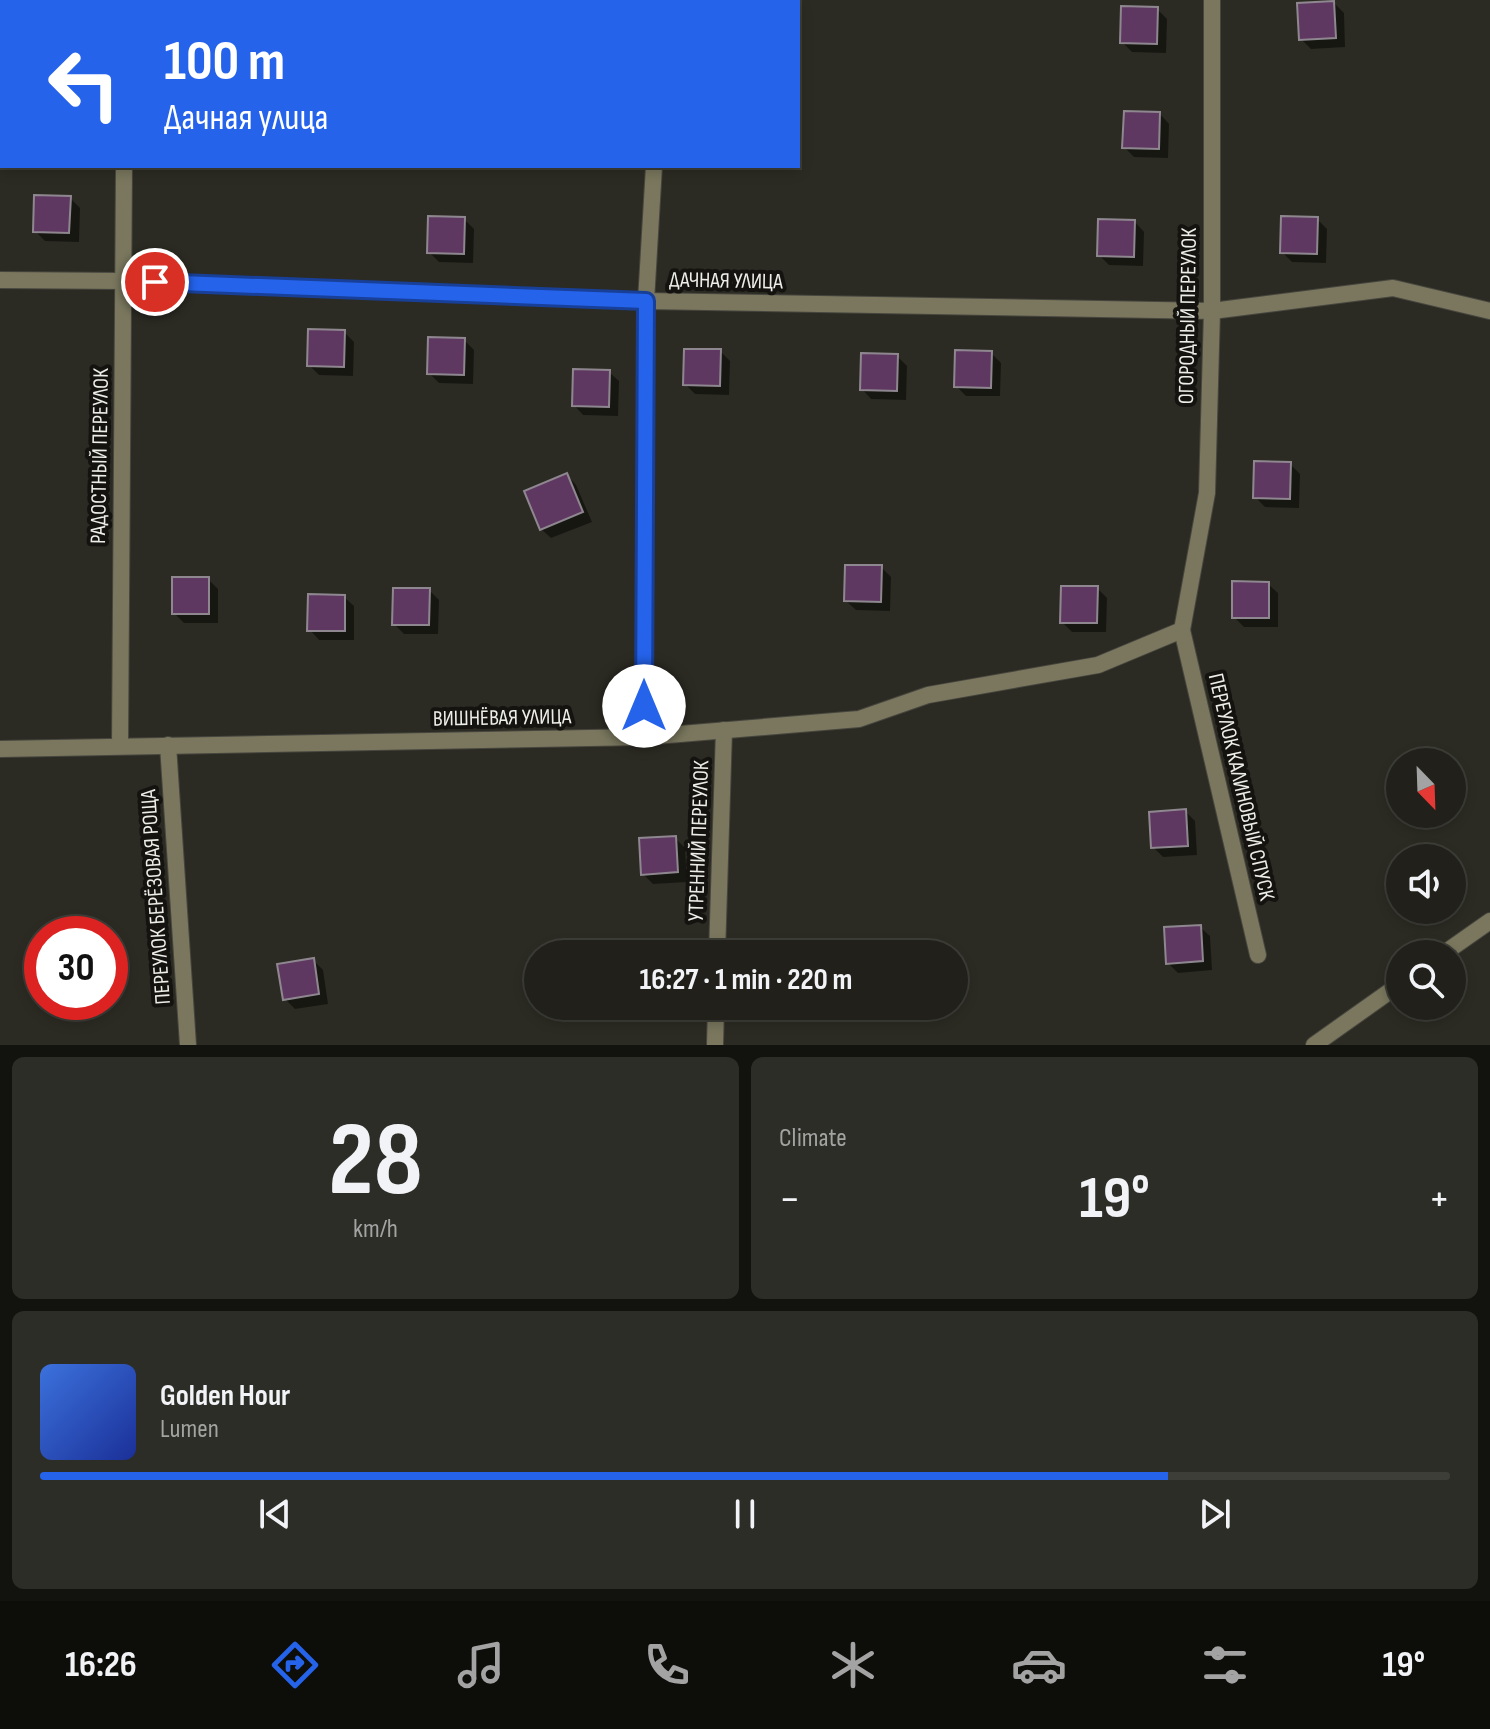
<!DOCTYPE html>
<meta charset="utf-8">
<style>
:root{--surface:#21201a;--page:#2d2d27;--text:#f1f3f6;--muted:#a2a3a2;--line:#3e3e39;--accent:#2563eb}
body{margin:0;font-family:"Sofia Sans Condensed",sans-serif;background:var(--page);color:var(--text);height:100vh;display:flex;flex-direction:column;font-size:30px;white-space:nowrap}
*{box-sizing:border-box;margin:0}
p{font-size:26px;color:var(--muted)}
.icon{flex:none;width:44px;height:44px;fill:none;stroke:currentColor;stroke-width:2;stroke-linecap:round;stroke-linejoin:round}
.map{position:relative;height:1045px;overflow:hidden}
.details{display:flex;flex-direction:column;gap:12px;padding:12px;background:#12120e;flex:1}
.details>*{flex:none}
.guide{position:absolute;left:0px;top:0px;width:800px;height:168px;box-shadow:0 4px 12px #0003,0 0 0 2px var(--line);background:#2563eb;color:#fff;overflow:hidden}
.needle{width:52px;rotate:157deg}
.controls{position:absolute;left:1386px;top:748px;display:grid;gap:16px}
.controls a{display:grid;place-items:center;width:80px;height:80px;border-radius:50%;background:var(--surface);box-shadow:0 4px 12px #0003,0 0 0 2px var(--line);font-size:40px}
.speed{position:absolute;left:24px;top:916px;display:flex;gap:16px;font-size:40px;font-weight:700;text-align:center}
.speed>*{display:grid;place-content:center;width:104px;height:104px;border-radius:50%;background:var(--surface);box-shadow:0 4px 12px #0003,0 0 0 2px var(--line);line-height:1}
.speed .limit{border:12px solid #d22;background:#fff;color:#111}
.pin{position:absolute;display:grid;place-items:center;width:68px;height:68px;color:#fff;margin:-34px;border:4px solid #fff;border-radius:50%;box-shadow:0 2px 8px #0007}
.me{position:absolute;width:88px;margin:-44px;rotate:0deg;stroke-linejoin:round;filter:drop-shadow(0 0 6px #0008)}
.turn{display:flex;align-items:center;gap:28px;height:168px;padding:0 32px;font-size:36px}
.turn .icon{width:104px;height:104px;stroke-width:2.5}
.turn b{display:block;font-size:56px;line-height:68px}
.big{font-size:60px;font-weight:700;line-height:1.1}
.details .widget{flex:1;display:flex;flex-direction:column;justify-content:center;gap:12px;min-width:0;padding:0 28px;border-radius:12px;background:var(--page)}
.details .dial{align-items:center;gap:0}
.dial b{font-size:104px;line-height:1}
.song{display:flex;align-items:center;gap:24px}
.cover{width:96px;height:96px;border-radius:12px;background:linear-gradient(135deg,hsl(220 70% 55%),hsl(230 70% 35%))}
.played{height:8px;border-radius:4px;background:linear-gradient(90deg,var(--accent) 80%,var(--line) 80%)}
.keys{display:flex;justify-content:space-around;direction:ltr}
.heat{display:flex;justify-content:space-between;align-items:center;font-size:44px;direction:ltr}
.details .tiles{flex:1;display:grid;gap:12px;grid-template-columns:1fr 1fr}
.widget:last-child{grid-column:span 2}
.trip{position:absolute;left:524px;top:940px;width:444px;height:80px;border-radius:40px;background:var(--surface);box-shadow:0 4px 12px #0003,0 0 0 2px var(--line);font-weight:700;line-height:80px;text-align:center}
.dock{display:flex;height:128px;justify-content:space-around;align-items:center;background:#0d0d0a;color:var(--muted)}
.dock .icon{width:56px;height:56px}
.dock .current{color:var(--accent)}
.dock b{font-size:36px;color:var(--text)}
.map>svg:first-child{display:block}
.shadow{fill:#0007}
.building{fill:#5f3862;stroke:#8e878f;stroke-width:2}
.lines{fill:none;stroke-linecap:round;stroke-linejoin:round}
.service-casing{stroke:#47463f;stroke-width:18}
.minor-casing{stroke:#47463f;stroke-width:18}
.service{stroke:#7a775e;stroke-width:16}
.minor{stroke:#7a775e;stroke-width:16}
.route-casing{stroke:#184099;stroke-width:20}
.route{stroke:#2563eb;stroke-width:14}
.labels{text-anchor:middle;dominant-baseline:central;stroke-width:8;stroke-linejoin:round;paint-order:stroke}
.street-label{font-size:22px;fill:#eeeee8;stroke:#141310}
</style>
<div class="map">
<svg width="1490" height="1045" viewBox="0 0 1490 1045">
<rect width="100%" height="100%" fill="#2c2b23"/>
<g class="shadow">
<path d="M 1334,3 L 1344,13 L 1345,47 L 1311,49 L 1301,39 Z"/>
<path d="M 1157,9 L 1167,19 L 1166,53 L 1132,52 L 1122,42 Z"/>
<path d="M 1160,114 L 1169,124 L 1168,158 L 1134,157 L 1124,147 Z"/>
<path d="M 70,198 L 80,208 L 79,242 L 45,241 L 35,231 Z"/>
<path d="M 464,219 L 474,229 L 473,263 L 439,262 L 429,252 Z"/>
<path d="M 1317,219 L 1327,229 L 1326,263 L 1292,262 L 1282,252 Z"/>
<path d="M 1135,222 L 1144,232 L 1143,266 L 1109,265 L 1099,255 Z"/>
<path d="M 344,332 L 354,342 L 353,376 L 319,375 L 309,365 Z"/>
<path d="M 464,340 L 474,350 L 473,384 L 439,383 L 429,373 Z"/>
<path d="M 720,351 L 730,361 L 729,395 L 695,394 L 685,384 Z"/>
<path d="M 991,353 L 1001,363 L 1000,396 L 966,396 L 956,386 Z"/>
<path d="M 897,356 L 907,366 L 906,400 L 871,399 L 862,389 Z"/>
<path d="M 609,372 L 619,381 L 618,416 L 583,415 L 574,405 Z"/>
<path d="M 1290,464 L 1300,474 L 1299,508 L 1265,507 L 1255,497 Z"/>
<path d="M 567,475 L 576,485 L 592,522 L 551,538 L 541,529 Z"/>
<path d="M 881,567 L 891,577 L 890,611 L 856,610 L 846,601 Z"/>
<path d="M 208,579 L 218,589 L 218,623 L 184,623 L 174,613 Z"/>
<path d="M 1268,584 L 1278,593 L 1278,627 L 1244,627 L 1234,617 Z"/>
<path d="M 1097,588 L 1107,598 L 1106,632 L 1072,632 L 1062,622 Z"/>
<path d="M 429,590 L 439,600 L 438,634 L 404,634 L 394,624 Z"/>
<path d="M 344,597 L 354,606 L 354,640 L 319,640 L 310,630 Z"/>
<path d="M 1185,811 L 1195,821 L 1197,855 L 1163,857 L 1153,847 Z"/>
<path d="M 675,838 L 685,848 L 687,882 L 653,884 L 643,874 Z"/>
<path d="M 1200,927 L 1210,936 L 1212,970 L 1178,973 L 1168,963 Z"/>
<path d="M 815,942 L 825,954 L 781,954 Z"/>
<path d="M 313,960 L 323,970 L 328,1004 L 295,1009 L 285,999 Z"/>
<path d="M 648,1006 L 688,1006 L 688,1010 L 655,1013 Z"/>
</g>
<g class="building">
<path d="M 1334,1 L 1336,38 L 1299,40 L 1297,3 Z"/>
<path d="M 1121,6 L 1158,7 L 1157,44 L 1120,43 Z"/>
<path d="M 1124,111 L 1160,112 L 1159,149 L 1122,148 Z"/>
<path d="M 34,195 L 71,196 L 69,233 L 33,232 Z"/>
<path d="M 428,216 L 465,217 L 464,254 L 427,253 Z"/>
<path d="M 1281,216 L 1318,217 L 1317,254 L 1280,253 Z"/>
<path d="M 1098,219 L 1135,220 L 1134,257 L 1097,256 Z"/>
<path d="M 308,329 L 345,330 L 344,367 L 307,366 Z"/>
<path d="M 428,337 L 465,338 L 464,375 L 427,374 Z"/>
<path d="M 684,349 L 721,349 L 720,386 L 683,385 Z"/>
<path d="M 955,350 L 992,351 L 991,388 L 954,387 Z"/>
<path d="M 861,353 L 898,354 L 897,391 L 860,390 Z"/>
<path d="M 573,369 L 610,370 L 609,407 L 572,406 Z"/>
<path d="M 1254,461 L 1291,462 L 1290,499 L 1253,498 Z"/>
<path d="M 567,473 L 583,512 L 540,530 L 524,491 Z"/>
<path d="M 845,565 L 882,565 L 881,602 L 844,601 Z"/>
<rect x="172" y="577" width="37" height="37"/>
<path d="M 1232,581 L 1269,582 L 1269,618 L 1232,618 Z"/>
<path d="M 1061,586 L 1098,586 L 1097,623 L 1060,623 Z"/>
<path d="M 393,588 L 430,588 L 429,625 L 392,625 Z"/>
<path d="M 308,594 L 345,595 L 345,631 L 307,631 Z"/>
<path d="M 1186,809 L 1188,846 L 1151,848 L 1149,812 Z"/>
<path d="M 676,836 L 678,872 L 641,875 L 639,838 Z"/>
<path d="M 1201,925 L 1203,961 L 1166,964 L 1164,927 Z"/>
<path d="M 815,940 L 816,954 L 779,954 L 779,943 Z"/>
<path d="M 314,958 L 319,994 L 283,1000 L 277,964 Z"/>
</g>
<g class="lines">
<defs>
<g id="service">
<path d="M 1182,630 L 1258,955"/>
<path d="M 1443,954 L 1490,921"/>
<path d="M 1314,1045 L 1400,984"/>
</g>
<g id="minor">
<path d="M 124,0 L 124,2"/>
<path d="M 664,2 L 664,0"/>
<path d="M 0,280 L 124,281 L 646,301 L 1212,311 L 1393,288 L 1490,311"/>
<path d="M 644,737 L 646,301 L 654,166"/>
<path d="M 168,745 L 188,1045"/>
<path d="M 120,746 L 124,166"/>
<path d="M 0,749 L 644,737 L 859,719 L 928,695 L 1098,665 L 1182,630 L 1207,493 L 1212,311 L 1212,0"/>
<path d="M 717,954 L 724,730"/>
<path d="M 715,1045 L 716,1006"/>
</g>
</defs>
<use href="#service" class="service-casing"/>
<use href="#minor" class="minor-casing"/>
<use href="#service" class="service"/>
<use href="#minor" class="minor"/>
</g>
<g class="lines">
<defs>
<path id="route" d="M 155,282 L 646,301 L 644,706"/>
</defs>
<use href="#route" class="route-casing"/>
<use href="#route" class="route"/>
</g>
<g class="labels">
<g class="street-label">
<text transform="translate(726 281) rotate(1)">ДАЧНАЯ УЛИЦА</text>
<text transform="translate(1188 316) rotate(-89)">ОГОРОДНЫЙ ПЕРЕУЛОК</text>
<text transform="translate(100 456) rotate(-89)">РАДОСТНЫЙ ПЕРЕУЛОК</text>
<text transform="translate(502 718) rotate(-1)">ВИШНЁВАЯ УЛИЦА</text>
<text transform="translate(1241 787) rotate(77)">ПЕРЕУЛОК КАЛИНОВЫЙ СПУСК</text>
<text transform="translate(699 841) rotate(-88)">УТРЕННИЙ ПЕРЕУЛОК</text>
<text transform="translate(156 897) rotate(-94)">ПЕРЕУЛОК БЕРЁЗОВАЯ РОЩА</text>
</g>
</g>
</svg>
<div class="controls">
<a><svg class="needle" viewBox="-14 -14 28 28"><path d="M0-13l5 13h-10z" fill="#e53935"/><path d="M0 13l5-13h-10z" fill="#a2a3a2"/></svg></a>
<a><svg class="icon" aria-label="sound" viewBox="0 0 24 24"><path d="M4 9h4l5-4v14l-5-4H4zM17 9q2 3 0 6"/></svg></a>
<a><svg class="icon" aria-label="search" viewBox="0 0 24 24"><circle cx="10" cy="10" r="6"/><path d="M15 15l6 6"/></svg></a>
</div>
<div class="speed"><div class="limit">30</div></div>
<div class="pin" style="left:155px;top:282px;background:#d93025"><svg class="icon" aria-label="arrive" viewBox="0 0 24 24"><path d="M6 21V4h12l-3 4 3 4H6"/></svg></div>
<svg class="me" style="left:644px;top:706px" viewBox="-20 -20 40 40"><circle r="19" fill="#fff"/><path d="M0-13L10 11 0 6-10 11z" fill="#2563eb"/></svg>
<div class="trip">16:27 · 1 min · 220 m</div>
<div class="guide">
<div class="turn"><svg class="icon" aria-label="left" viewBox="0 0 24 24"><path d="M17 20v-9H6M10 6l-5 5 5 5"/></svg><div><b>100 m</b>Дачная улица</div></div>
</div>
</div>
<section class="details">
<div class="tiles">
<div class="widget dial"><b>28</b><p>km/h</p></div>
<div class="widget"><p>Climate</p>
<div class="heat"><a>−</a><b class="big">19°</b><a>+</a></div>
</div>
<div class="widget">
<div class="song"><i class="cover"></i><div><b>Golden Hour</b><p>Lumen</p></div></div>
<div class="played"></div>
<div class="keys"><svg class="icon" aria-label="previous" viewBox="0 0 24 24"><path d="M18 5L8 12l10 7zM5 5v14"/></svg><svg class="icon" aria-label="pause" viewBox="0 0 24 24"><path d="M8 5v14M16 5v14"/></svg><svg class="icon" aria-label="next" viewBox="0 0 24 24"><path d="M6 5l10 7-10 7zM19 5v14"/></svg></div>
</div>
</div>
</section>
<nav class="dock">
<b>16:26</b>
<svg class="icon current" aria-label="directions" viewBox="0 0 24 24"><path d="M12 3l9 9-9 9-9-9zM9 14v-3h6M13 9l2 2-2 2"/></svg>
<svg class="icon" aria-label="music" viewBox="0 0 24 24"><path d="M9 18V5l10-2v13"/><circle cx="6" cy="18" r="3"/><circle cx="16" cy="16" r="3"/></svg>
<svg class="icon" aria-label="phone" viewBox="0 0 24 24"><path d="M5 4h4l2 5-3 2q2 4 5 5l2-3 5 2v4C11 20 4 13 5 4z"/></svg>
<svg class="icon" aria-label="climate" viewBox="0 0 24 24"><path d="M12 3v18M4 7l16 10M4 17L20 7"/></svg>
<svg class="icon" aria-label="car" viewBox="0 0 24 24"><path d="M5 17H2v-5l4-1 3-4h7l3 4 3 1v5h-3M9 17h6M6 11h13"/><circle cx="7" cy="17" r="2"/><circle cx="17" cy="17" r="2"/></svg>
<svg class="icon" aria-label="filters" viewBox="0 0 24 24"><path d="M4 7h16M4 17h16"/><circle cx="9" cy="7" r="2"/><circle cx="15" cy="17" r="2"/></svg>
<b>19°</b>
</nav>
